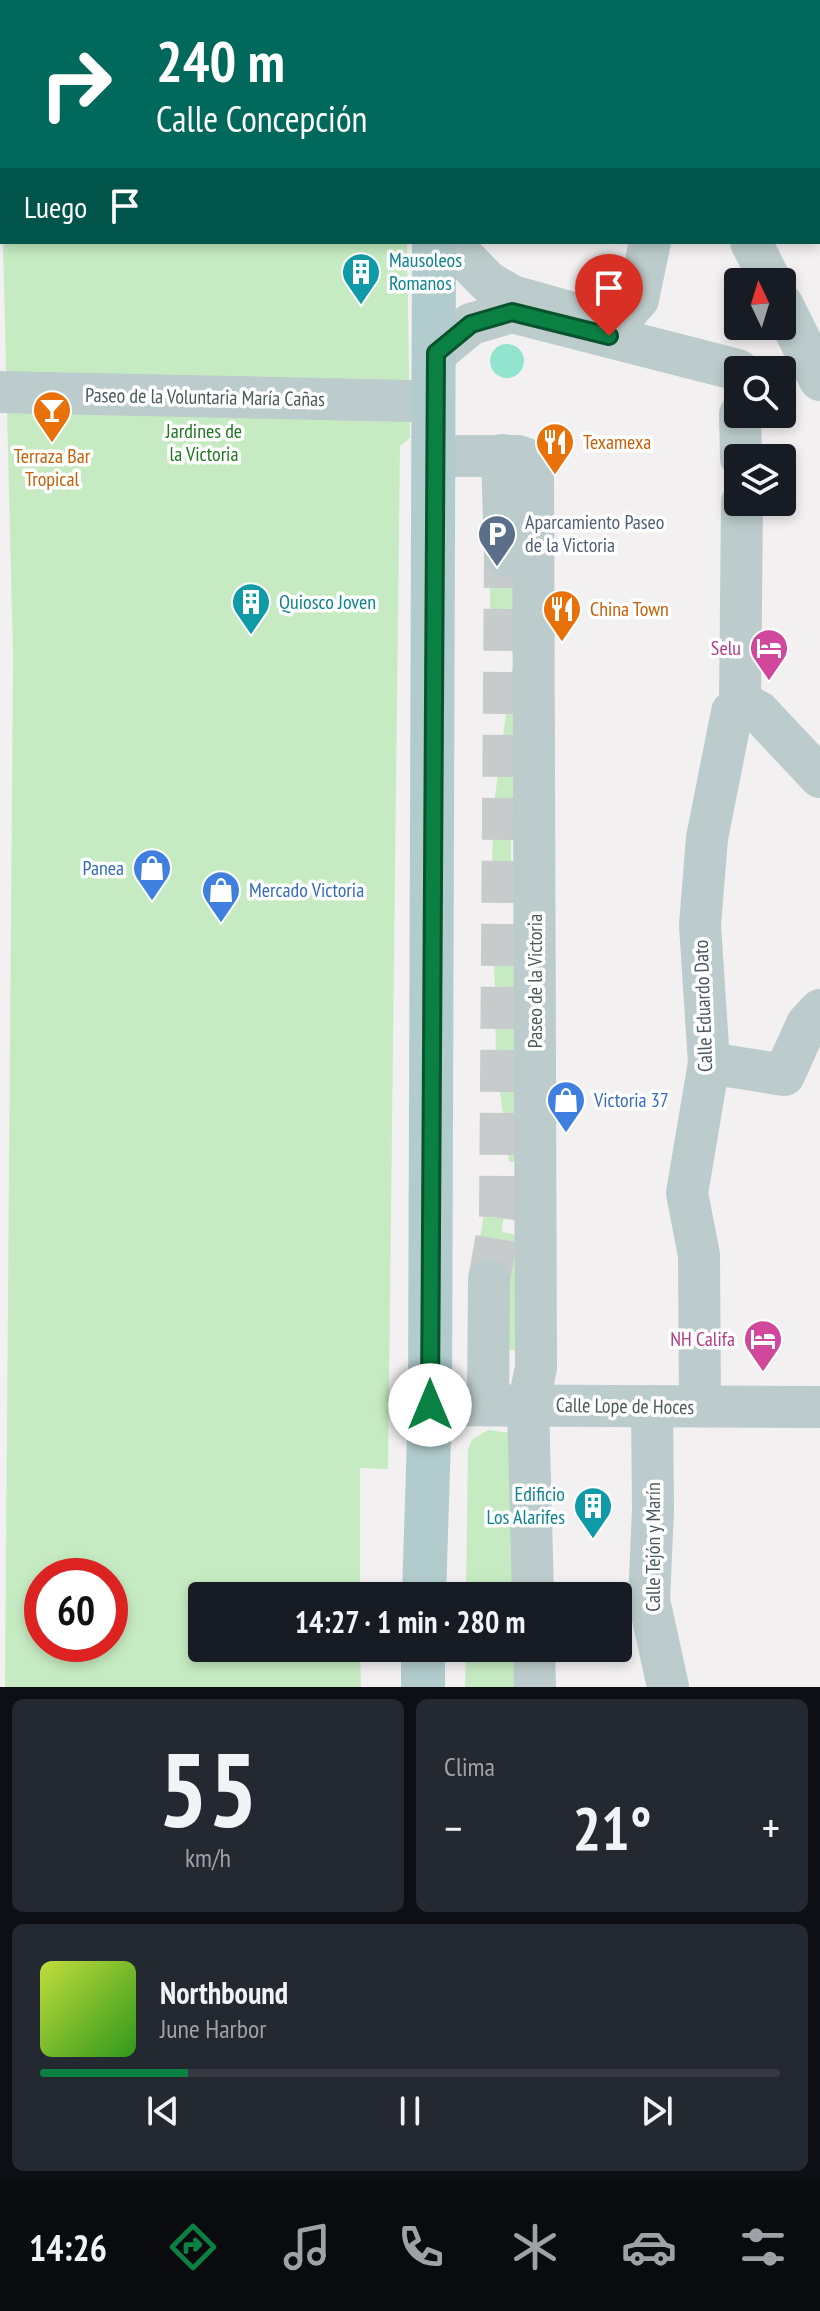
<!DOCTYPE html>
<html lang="es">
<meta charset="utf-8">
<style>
:root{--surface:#171b24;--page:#242831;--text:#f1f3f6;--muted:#9ea1a6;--line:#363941;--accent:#0b8043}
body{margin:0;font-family:"PT Sans Narrow",sans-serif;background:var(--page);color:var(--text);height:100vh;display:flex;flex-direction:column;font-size:30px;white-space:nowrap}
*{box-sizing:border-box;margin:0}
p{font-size:26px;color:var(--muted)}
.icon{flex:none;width:44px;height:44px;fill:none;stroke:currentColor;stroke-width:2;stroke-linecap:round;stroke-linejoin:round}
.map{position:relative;height:1687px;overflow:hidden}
.side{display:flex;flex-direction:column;gap:12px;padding:12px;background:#0d0f14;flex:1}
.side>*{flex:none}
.guide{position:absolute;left:0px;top:0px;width:820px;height:244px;box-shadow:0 4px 12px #0003;background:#00695c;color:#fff;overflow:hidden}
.needle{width:52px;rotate:356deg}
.buttons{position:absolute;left:724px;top:268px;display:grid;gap:16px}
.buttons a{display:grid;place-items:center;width:72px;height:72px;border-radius:8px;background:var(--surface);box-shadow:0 4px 12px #0003;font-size:40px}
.speed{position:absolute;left:24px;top:1558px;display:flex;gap:16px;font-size:40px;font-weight:700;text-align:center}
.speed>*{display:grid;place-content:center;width:104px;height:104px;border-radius:50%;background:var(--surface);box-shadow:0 4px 12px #0003;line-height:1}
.speed .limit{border:12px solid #d22;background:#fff;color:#111}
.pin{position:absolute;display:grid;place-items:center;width:68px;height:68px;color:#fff;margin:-82px -34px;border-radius:50% 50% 50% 0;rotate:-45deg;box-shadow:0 0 8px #0007}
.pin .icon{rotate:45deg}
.me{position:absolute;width:88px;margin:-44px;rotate:0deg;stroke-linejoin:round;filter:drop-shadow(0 0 6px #0008)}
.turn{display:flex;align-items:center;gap:28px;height:168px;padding:0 24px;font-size:36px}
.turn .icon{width:104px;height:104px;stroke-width:2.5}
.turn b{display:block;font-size:56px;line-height:68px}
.then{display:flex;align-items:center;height:76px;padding:0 24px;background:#0003;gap:16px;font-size:30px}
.big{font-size:60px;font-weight:800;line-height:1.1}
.side .tile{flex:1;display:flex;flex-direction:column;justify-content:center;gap:12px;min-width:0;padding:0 28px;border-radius:12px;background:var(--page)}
.side .dial{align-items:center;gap:0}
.dial b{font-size:104px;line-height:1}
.song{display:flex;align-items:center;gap:24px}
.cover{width:96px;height:96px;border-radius:12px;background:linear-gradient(135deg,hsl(70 70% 55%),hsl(110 70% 35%))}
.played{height:8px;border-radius:4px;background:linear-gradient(90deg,var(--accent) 20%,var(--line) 20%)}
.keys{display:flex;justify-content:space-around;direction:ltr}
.heat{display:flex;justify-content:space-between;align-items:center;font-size:44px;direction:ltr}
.side .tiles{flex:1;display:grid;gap:12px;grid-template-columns:1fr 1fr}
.tile:last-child{grid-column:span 2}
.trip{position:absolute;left:188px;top:1582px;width:444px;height:80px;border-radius:8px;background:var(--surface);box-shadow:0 4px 12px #0003;font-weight:800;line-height:80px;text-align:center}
.tabs{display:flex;height:128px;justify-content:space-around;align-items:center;background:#090b0e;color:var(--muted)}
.tabs .icon{width:56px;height:56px}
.tabs .active{color:var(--accent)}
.tabs b{font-size:36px;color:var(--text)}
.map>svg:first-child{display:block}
.green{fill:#c6ebc2;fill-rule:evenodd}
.water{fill:#93e4ce}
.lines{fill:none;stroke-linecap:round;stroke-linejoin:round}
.minor-tunnel{stroke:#c8cbcc;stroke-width:42;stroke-dasharray:42 21;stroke-linecap:butt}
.minor{stroke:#bccbcb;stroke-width:42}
.major{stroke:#b2cbcc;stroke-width:44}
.route-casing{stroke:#07532c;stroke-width:20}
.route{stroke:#0b8043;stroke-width:14}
.labels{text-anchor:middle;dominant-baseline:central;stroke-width:7;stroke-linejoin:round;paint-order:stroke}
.culture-label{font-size:20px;fill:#0d838f;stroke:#fff;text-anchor:start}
.street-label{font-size:20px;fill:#495b5b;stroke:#fff}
.park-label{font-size:20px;fill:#207722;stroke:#fff}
.food-label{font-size:20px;fill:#c56008;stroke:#fff;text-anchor:start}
.service-label{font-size:20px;fill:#4e5e75;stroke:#fff;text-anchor:start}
.hotel-label{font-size:20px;fill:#b23c85;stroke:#fff;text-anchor:end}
.shop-label{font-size:20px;fill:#366cbe;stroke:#fff;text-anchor:start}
</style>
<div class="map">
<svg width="820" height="1687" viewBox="0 0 820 1687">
<rect width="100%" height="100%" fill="#f2f0f1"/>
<g class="green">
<path d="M 0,0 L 401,0 L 401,2 L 2,2 L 2,206 Z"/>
<path d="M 3,242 L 407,242 L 410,438 L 400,446 L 388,1469 L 360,1468 L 360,1596 L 202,1596 L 202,1648 L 360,1648 L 361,1687 L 5,1687 L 13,657 ZM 42,1576 L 110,1576 L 110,1644 L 42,1644 Z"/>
<path d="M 521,559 L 527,641 L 508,641 L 507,624 L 490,625 L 490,560 Z"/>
<path d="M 512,668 L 524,668 L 526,803 L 511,807 L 511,878 L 492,879 L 493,811 Z"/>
<path d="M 494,952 L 515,952 L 527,1161 L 509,1162 L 496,1060 Z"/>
<path d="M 485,1208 L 504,1211 L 502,1232 L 524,1237 L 528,1350 L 506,1350 L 506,1290 L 511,1275 L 474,1275 Z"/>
<path d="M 488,1430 L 510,1433 L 526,1596 L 466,1596 L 468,1449 L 472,1440 Z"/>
<path d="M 466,1648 L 526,1648 L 526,1687 L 465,1687 Z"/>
</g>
<circle class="water" cx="507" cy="361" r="17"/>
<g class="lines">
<path class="minor-tunnel" d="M 489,1280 L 500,1217 L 505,556"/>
<g class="minor">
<path d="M 735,2 L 735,0"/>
<path d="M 818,112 L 820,111"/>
<path d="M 818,210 L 820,209"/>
<path d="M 449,242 L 488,282 L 512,296 L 594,319 L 625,314 L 638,299"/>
<path d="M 751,242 L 771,282"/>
<path d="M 638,299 L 650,242"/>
<path d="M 782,304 L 820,380"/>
<path d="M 436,353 L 471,324 L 512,312 L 738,370"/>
<path d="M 0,392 L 410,401"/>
<path d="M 740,414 L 741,458"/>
<path d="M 502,455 L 505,556"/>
<path d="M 435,456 L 518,456 L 526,459 L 533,474 L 536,1368 L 528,1405 L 533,1596"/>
<path d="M 740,707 L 742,502"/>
<path d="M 709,1063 L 784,1075 L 807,1024 L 820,1010"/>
<path d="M 430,1405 L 820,1407"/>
<path d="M 488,1405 L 489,1280"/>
<path d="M 652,1406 L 653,1510 L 649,1600 L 668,1687"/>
<path d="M 700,1406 L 699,1255 L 687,1193 L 709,1063 L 700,925 L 707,838 L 732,712 L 748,706 L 759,712 L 820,777"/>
<path d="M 534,1648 L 535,1687"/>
</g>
<g class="major">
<path d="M 434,2 L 434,0"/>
<path d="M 424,1596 L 430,1405 L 434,242"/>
<path d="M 423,1687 L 423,1648"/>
</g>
</g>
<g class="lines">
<defs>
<path id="route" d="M 430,1405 L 436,353 L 471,324 L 512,312 L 609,336"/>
</defs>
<use href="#route" class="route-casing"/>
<use href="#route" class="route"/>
</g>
<defs>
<symbol id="building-pin" viewBox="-11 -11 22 30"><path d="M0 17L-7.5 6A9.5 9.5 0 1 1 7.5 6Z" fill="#0f9aa8" stroke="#fff"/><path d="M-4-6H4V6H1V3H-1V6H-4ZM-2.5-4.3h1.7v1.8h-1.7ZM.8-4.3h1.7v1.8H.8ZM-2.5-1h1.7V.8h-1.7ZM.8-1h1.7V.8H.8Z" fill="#fff"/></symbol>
<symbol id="bar-pin" viewBox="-11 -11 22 30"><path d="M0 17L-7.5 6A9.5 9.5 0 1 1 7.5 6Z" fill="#e8710a" stroke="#fff"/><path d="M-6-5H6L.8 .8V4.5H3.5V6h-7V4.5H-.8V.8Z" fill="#fff"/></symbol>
<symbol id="restaurant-pin" viewBox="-11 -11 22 30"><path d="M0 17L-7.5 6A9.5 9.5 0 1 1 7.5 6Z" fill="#e8710a" stroke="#fff"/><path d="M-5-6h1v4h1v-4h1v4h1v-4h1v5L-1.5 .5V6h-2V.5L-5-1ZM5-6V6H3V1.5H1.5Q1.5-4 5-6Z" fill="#fff"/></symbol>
<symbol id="parking-pin" viewBox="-11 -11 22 30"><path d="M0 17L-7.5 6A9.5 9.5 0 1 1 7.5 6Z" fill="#5c6f8a" stroke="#fff"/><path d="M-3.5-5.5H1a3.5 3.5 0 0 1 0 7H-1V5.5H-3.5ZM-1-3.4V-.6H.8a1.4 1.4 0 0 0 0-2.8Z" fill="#fff"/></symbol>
<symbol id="hotel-pin" viewBox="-11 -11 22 30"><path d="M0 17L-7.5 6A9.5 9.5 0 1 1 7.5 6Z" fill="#d1479c" stroke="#fff"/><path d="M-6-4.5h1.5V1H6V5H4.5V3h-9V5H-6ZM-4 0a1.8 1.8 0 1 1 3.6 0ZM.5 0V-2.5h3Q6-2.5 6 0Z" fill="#fff"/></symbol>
<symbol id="shop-pin" viewBox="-11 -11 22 30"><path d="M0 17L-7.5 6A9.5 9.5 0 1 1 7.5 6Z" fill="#3f7fe0" stroke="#fff"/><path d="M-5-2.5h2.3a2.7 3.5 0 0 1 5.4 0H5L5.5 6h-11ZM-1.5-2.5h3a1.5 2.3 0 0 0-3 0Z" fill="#fff"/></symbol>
</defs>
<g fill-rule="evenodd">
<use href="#building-pin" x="339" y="250" width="44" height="60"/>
<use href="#bar-pin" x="30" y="388" width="44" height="60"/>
<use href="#restaurant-pin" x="533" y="420" width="44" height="60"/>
<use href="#parking-pin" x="475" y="512" width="44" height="60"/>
<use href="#building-pin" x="229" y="580" width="44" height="60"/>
<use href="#restaurant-pin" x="540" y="587" width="44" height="60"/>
<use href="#hotel-pin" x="747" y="626" width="44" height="60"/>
<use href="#shop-pin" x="130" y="846" width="44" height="60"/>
<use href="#shop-pin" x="199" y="868" width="44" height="60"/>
<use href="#shop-pin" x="544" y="1078" width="44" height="60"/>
<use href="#hotel-pin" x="741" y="1317" width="44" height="60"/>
<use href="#building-pin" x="571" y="1484" width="44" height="60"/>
</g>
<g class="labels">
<g class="culture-label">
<text x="389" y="260">Mausoleos<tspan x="389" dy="23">Romanos</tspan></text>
<text x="279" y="602">Quiosco Joven</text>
<text x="565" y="1494" text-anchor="end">Edificio<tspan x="565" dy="23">Los Alarifes</tspan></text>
</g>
<g class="street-label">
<text transform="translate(205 397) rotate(1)">Paseo de la Voluntaria María Cañas</text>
<text transform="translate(535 981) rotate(-90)">Paseo de la Victoria</text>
<text transform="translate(703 1006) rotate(-92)">Calle Eduardo Dato</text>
<text transform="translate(625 1406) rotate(1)">Calle Lope de Hoces</text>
<text transform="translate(653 1547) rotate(-90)">Calle Tejón y Marín</text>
</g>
<g class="park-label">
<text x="204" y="431">Jardines de<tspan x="204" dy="23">la Victoria</tspan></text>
</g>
<g class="food-label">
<text x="583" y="442">Texamexa</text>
<text x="52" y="456" text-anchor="middle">Terraza Bar<tspan x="52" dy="23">Tropical</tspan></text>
<text x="590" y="609">China Town</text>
</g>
<g class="service-label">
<text x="525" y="522">Aparcamiento Paseo<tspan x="525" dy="23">de la Victoria</tspan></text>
</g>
<g class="hotel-label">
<text x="741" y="648">Selu</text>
<text x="735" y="1339">NH Califa</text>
</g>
<g class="shop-label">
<text x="124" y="868" text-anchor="end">Panea</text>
<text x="249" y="890">Mercado Victoria</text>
<text x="594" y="1100">Victoria 37</text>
</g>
</g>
</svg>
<div class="buttons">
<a><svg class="needle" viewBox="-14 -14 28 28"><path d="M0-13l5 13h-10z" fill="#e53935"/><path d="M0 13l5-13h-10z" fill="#9ea1a6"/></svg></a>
<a><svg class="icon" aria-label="search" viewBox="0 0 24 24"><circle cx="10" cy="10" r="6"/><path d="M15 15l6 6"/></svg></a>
<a><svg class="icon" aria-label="layers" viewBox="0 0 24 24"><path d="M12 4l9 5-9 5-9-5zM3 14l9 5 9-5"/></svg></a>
</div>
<div class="speed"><div class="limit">60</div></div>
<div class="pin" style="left:609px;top:336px;background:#d93025"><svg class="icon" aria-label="arrive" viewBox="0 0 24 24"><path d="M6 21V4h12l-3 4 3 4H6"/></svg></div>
<svg class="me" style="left:430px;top:1405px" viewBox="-20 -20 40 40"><circle r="19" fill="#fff"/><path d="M0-13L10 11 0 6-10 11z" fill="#0b8043"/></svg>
<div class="trip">14:27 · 1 min · 280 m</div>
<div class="guide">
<div class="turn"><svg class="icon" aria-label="right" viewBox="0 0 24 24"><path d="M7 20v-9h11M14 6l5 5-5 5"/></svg><div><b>240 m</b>Calle Concepción</div></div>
<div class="then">Luego<svg class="icon" aria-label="arrive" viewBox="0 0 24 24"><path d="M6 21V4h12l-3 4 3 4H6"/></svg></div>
</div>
</div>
<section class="side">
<div class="tiles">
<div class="tile dial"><b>55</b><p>km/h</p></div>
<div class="tile"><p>Clima</p>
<div class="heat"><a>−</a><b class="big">21°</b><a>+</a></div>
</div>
<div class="tile">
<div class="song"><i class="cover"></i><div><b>Northbound</b><p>June Harbor</p></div></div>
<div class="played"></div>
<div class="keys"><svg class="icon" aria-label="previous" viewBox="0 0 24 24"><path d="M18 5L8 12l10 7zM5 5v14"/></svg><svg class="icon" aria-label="pause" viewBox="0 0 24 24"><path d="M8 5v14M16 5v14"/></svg><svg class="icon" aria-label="next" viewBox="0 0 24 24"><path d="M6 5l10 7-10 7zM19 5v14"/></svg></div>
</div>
</div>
</section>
<nav class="tabs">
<b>14:26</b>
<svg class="icon active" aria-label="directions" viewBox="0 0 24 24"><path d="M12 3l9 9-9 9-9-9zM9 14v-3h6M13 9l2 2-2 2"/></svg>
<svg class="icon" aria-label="music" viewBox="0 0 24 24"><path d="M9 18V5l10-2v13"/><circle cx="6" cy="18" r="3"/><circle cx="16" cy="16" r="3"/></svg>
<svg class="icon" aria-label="phone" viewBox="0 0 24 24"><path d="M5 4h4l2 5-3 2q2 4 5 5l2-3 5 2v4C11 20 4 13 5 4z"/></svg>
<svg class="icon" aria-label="climate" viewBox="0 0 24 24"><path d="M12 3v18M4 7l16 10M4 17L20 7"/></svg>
<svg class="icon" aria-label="car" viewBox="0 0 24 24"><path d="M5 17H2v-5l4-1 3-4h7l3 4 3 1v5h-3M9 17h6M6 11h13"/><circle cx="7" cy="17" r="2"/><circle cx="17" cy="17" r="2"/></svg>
<svg class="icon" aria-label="filters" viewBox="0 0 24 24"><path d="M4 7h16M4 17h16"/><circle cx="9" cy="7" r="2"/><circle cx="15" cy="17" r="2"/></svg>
</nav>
